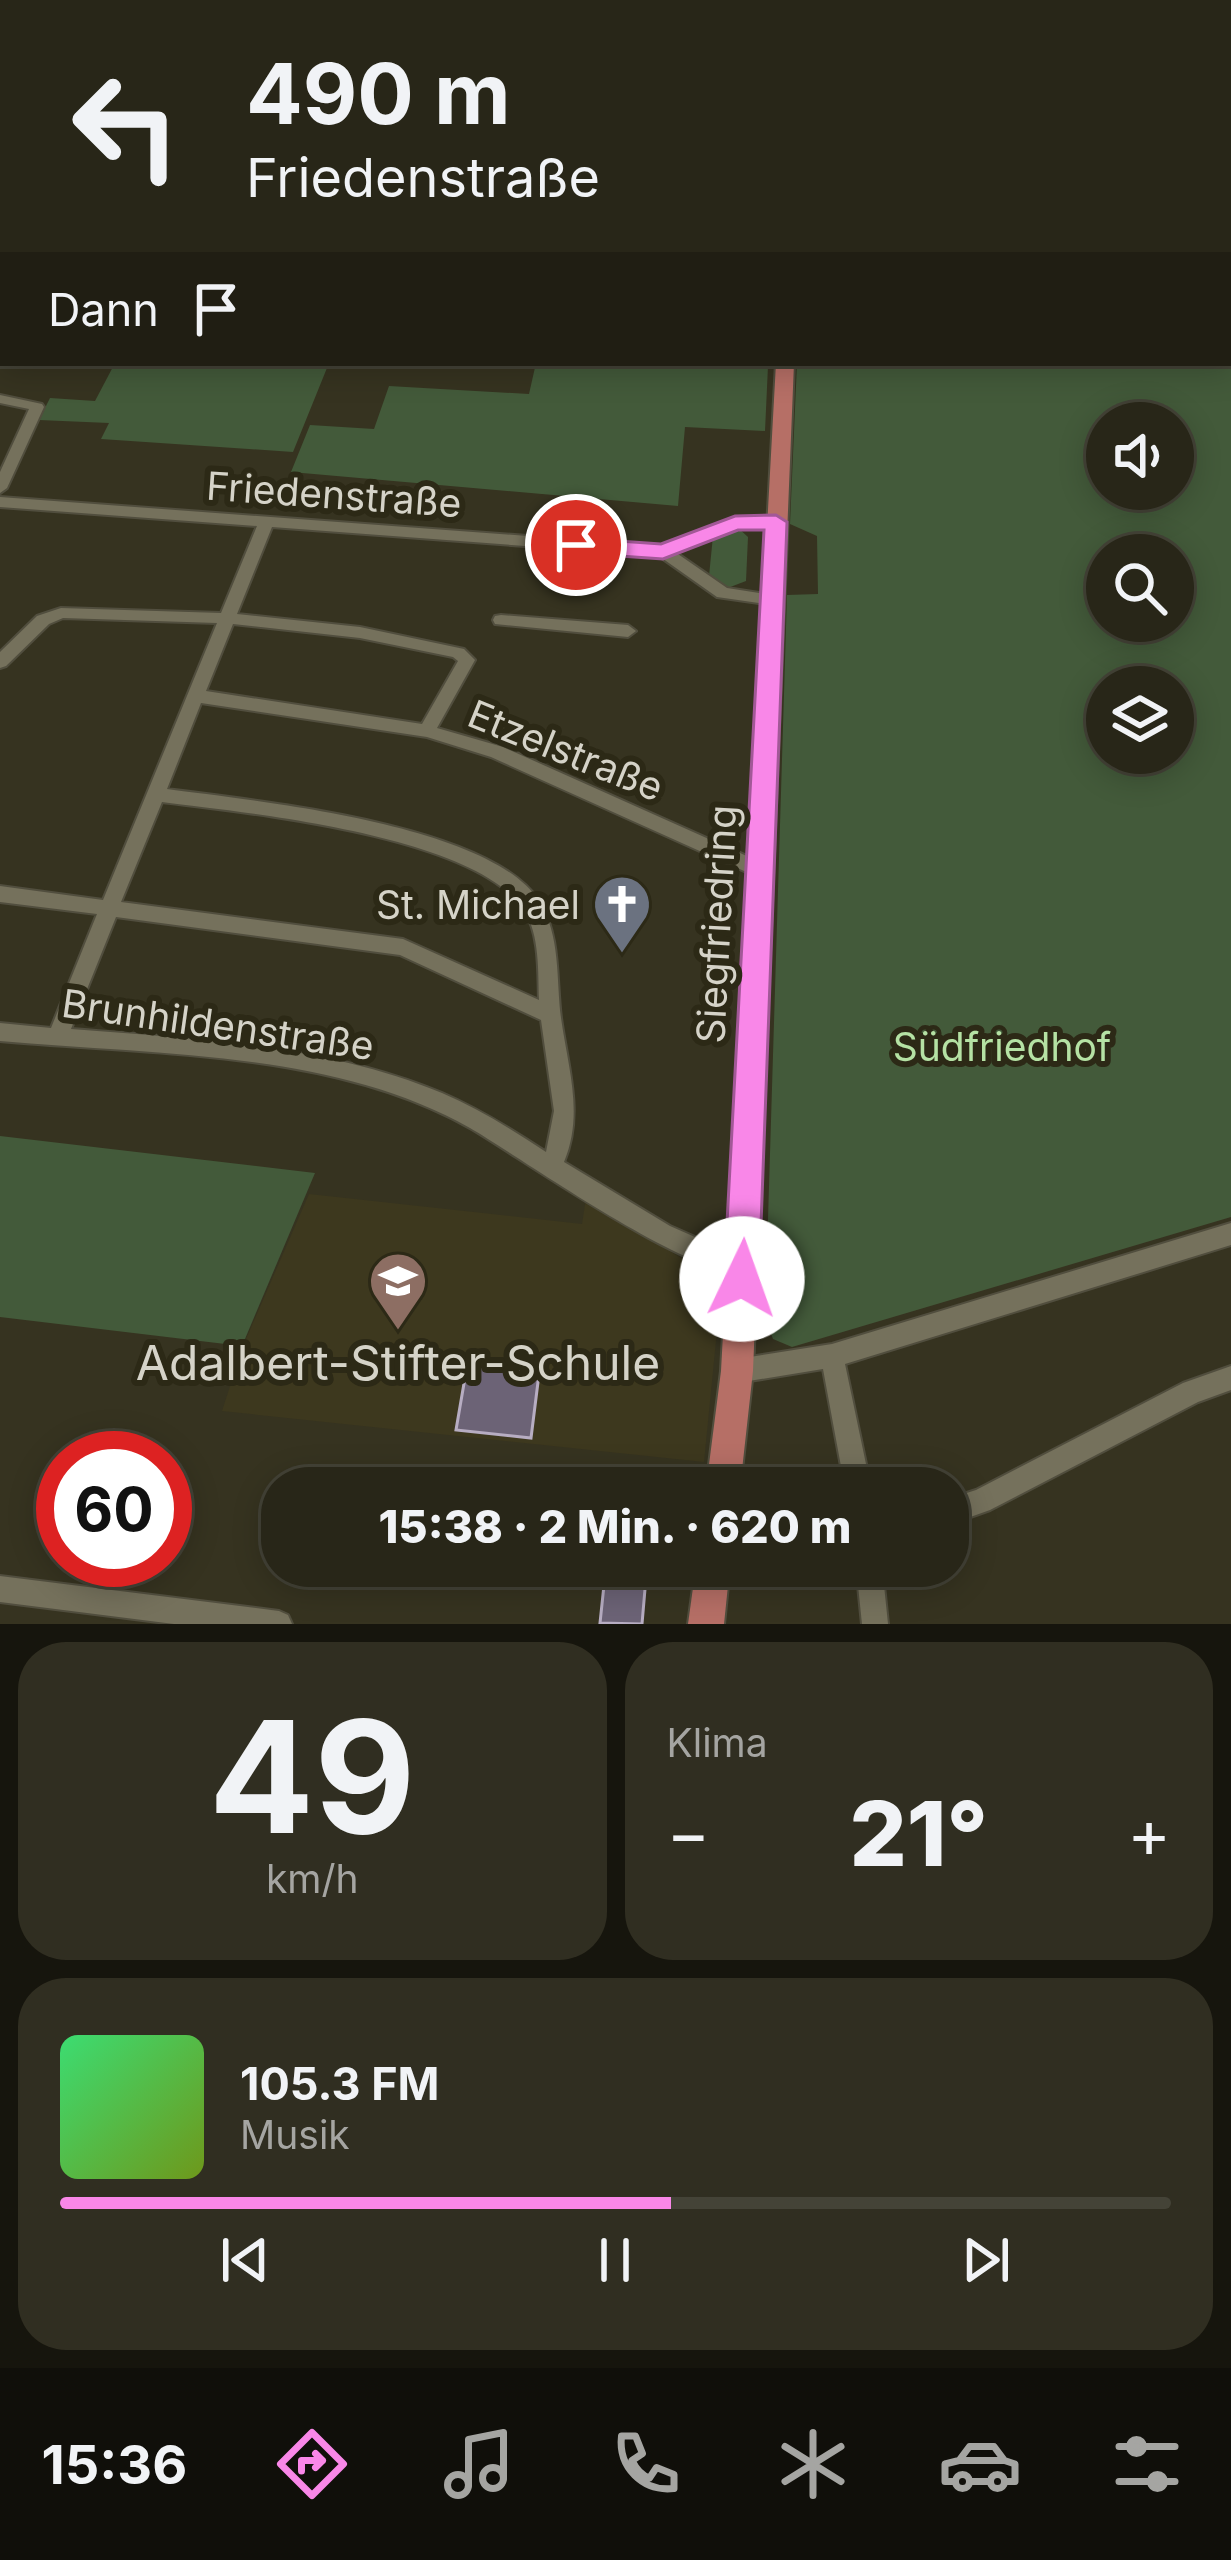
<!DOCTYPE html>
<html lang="de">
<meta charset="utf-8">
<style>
:root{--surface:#282618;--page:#302e21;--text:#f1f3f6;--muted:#a5a5a2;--line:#444337;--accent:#f987e8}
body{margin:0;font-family:Inter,sans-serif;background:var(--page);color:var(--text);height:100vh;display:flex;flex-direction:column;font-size:45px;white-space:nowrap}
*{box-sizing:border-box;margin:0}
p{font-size:39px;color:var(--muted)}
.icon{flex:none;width:66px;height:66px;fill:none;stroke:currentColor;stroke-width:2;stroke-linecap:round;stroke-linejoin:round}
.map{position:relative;height:1624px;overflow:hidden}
.sheet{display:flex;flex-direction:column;gap:18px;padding:18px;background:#16150d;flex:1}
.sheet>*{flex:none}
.banner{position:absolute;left:0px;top:0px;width:1233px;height:366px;box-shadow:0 6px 30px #0003,0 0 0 3px var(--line);background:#282618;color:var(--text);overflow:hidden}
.buttons{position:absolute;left:1086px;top:402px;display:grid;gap:24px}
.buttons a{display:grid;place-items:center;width:108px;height:108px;border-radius:50%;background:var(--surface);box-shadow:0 6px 30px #0003,0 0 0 3px var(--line);font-size:60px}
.speed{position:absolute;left:36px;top:1431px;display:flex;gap:24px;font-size:60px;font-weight:700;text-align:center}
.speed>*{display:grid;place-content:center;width:156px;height:156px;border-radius:50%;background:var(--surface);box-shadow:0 6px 30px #0003,0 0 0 3px var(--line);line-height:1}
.speed .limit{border:18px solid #d22;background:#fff;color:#111}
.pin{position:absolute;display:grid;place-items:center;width:102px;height:102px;color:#fff;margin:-51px;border:6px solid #fff;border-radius:50%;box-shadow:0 3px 12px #0007}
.me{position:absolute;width:132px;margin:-66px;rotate:3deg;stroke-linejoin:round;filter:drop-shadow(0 0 9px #0008)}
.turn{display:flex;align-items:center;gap:42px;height:252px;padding:0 48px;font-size:54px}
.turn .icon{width:156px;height:156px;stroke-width:2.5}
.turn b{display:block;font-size:84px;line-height:102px}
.then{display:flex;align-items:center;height:114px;padding:0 48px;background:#0003;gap:24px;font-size:45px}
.big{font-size:90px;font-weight:800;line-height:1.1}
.sheet .widget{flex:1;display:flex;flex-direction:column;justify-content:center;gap:18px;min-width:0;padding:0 42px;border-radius:48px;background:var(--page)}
.sheet .dial{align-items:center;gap:0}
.dial b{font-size:156px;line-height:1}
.song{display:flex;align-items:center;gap:36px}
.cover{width:144px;height:144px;border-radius:18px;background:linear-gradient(135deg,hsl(140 70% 55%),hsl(80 70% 35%))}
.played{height:12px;border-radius:6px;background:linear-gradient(90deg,var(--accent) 55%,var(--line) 55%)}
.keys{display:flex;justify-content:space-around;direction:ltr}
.heat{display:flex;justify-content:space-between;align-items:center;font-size:66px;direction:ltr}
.sheet .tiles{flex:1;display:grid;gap:18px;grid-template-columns:1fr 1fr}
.widget:last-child{grid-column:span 2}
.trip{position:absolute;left:261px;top:1467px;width:708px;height:120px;border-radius:48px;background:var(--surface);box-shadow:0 6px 30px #0003,0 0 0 3px var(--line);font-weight:800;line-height:120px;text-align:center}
.tab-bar{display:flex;height:192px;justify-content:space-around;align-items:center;background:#100f0a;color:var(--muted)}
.tab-bar .icon{width:84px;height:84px}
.tab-bar .active{color:var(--accent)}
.tab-bar b{font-size:54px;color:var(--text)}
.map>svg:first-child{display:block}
.built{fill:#3d381e}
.green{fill:#435a3a;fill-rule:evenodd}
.building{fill:#6c6376;stroke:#b7adc2;stroke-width:3}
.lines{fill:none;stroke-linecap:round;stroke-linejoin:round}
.minor-casing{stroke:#514e3e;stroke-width:4}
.major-casing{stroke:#514e3e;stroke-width:4}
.highway-casing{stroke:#514e3e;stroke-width:5}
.minor{fill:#75715c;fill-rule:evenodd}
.major{fill:#b66f66;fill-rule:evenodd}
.highway{fill:#e16d6d;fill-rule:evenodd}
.route{fill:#f987e8;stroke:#a25897;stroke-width:3}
.labels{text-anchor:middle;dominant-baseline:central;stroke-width:12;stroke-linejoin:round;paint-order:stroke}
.street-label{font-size:39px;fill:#d5d3c8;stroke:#2c2916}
.poi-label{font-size:39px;fill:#d5d3c8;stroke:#2c2916;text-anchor:end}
.park-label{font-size:39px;fill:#b5e2a4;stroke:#2c2916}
.near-poi-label{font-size:48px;fill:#d5d3c8;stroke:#2c2916}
</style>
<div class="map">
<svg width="1231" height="1624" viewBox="0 0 1231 1624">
<rect width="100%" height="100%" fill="#363320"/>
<path class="built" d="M 309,1194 L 582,1224 L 586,1198 L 703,1272 L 717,1286 L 720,1300 L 704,1462 L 222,1411 L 243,1346 Z"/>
<g class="green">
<path d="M 1231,320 L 1231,1217 L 792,1347 L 773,1339 L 765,1318 L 787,595 L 818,594 L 817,536 L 790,524 L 797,363 L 1230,363 ZM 1107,423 L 1173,423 L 1173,489 L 1107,489 ZM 1107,555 L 1173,555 L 1173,621 L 1107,621 ZM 1107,687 L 1173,687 L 1173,753 L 1107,753 Z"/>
<path d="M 115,363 L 329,363 L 293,452 L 101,439 L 109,423 L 39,420 L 50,398 L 95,401 Z"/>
<path d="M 536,363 L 768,366 L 765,431 L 685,427 L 678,506 L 291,472 L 310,425 L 374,429 L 389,386 L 529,394 Z"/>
<path d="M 737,527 L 748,537 L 746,581 L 725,589 L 709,576 L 713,536 Z"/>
<path d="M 0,1136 L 315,1173 L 242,1346 L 0,1317 Z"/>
</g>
<g class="building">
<path d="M 467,1366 L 539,1374 L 531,1438 L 456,1430 Z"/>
<path d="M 606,1566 L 647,1566 L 642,1624 L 600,1623 Z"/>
</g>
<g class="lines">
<defs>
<g id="minor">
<path d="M 64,0 L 74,0 L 71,3 L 61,3 Z"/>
<path d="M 83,0 L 93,0 L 90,3 L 80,3 Z"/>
<path d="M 3,66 L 3,74 L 0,75 L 0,67 Z"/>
<rect x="0" y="112" width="3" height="6"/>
<path d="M 0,395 L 42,404 L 44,407 L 7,488 L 0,493 L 0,472 L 29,409 L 0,403 Z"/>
<path d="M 0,497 L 662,546 L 735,518 L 781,519 L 781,525 L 737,528 L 675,552 L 727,588 L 779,596 L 781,600 L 773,605 L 717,597 L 659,556 L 272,527 L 237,614 L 360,627 L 464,649 L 475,660 L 437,728 L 503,747 L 767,865 L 769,870 L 767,875 L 753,875 L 491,757 L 427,737 L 201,703 L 167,789 C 255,801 489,823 539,901 C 561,936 556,979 561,1018 C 568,1068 584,1114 564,1162 L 670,1226 L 704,1241 L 750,1255 L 753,1263 L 750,1271 C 703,1288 519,1156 470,1128 C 333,1050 152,1055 0,1041 L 0,1023 L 51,1028 L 97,914 L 0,902 L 0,886 L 103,900 L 217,623 L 63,618 L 49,624 L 6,666 L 0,668 L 0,652 L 37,616 L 61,608 L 221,613 L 257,526 L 0,507 ZM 233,624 L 360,638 L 453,657 L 458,661 L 422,724 L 206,691 ZM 162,802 C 248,813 475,835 524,910 C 540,935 538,972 539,1000 L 403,939 L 121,902 ZM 116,917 L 400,955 L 541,1020 L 554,1111 L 546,1152 C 513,1130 479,1109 442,1093 C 325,1044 195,1039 71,1029 Z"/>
<path d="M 501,615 L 628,625 L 636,631 L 628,637 L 495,624 L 493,620 L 495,616 Z"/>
<path d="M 1231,1223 L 1231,1245 L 845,1364 L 871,1488 L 845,1488 L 823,1369 L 737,1383 L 729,1379 L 725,1371 L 729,1363 L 737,1359 L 832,1344 Z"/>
<path d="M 1231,1366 L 1231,1390 L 1198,1402 L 990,1510 L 948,1525 L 948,1499 L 976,1490 L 1183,1383 Z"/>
<path d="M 856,1566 L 882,1566 L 888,1624 L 862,1624 Z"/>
<path d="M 0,1576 L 279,1611 L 288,1615 L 292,1624 L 174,1624 L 0,1602 Z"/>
</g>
<g id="major">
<path d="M 357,0 L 379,0 L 382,3 L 360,3 Z"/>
<rect x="0" y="262" width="3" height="10"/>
<path d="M 3,279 L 3,289 L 0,290 L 0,280 Z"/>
<path d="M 776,363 L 794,363 L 753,1371 L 740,1488 L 706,1488 L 721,1371 Z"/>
<path d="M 696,1566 L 730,1566 L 724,1624 L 688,1624 Z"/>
</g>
<path id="highway" d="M 3,286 L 3,298 L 0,299 L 0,287 Z"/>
</defs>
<use href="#minor" class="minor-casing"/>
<use href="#major" class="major-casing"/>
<use href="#highway" class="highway-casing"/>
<use href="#minor" class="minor"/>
<use href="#major" class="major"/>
<use href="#highway" class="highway"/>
</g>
<path class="route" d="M 776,515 L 787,522 L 759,1279 L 754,1291 L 742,1296 L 729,1291 L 724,1279 L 764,530 L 738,530 L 663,559 L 576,553 L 565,545 L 576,538 L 661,544 L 735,516 Z"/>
<defs>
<symbol id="church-pin" viewBox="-11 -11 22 30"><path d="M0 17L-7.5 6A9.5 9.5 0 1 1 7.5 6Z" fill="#6b7280" stroke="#2c2916"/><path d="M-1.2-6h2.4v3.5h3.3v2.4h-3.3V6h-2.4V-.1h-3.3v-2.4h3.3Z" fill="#fff"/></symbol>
<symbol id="school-pin" viewBox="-11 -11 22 30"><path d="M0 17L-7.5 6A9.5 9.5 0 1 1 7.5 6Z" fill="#8d6e63" stroke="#2c2916"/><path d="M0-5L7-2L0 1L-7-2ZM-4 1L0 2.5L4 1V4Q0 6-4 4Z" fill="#fff"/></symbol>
</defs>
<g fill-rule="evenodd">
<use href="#church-pin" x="589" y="871" width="66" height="90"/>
<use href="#school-pin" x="365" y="1248" width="66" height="90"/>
</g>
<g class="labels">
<g class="street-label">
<text transform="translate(334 494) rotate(4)">Friedenstraße</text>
<text transform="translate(566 750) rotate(22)">Etzelstraße</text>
<text transform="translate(716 924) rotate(-87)">Siegfriedring</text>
<text transform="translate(218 1024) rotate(8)">Brunhildenstraße</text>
</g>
<g class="poi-label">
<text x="580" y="904">St. Michael</text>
</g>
<g class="park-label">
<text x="1002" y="1046">Südfriedhof</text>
</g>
<g class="near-poi-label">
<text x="398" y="1362">Adalbert-Stifter-Schule</text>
</g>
</g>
</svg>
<div class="buttons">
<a><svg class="icon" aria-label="sound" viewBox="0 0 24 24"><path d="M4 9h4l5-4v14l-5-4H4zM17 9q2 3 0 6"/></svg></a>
<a><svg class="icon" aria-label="search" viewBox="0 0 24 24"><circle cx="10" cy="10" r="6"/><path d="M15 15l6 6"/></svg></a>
<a><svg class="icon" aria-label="layers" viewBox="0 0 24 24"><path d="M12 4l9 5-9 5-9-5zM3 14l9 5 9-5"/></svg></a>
</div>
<div class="speed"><div class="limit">60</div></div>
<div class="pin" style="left:576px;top:545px;background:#d93025"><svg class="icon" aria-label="arrive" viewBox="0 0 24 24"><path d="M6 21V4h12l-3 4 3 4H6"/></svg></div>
<svg class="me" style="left:742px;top:1279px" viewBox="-20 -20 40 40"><circle r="19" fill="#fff"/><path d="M0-13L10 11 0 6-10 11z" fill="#f987e8"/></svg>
<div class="trip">15:38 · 2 Min. · 620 m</div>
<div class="banner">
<div class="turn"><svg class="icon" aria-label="left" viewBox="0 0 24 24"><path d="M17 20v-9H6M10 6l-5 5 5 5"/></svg><div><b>490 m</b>Friedenstraße</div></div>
<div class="then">Dann<svg class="icon" aria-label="arrive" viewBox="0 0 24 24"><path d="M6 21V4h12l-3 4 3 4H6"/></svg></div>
</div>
</div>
<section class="sheet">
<div class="tiles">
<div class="widget dial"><b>49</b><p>km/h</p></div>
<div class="widget"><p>Klima</p>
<div class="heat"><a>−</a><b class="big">21°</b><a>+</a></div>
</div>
<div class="widget">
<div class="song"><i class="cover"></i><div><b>105.3 FM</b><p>Musik</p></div></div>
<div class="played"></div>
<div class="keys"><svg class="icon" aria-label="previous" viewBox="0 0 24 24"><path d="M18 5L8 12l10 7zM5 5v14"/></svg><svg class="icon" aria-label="pause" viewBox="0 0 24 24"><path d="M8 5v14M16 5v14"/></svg><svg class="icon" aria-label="next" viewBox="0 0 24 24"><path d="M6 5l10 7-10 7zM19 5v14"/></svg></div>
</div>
</div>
</section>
<nav class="tab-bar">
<b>15:36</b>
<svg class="icon active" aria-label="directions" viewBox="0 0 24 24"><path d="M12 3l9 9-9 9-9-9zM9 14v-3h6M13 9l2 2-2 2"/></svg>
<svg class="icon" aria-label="music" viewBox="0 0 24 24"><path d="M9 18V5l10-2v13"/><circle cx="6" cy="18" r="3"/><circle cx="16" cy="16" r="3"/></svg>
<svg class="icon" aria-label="phone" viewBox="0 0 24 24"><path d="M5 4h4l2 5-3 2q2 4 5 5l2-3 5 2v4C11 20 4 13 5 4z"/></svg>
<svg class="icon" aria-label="climate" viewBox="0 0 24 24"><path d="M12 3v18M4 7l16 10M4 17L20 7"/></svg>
<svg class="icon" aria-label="car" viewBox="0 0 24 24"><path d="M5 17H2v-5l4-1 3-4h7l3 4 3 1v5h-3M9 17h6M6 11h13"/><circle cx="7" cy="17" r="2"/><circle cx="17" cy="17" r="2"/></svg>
<svg class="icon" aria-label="filters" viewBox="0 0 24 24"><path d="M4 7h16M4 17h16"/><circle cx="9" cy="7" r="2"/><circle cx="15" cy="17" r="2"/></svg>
</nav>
